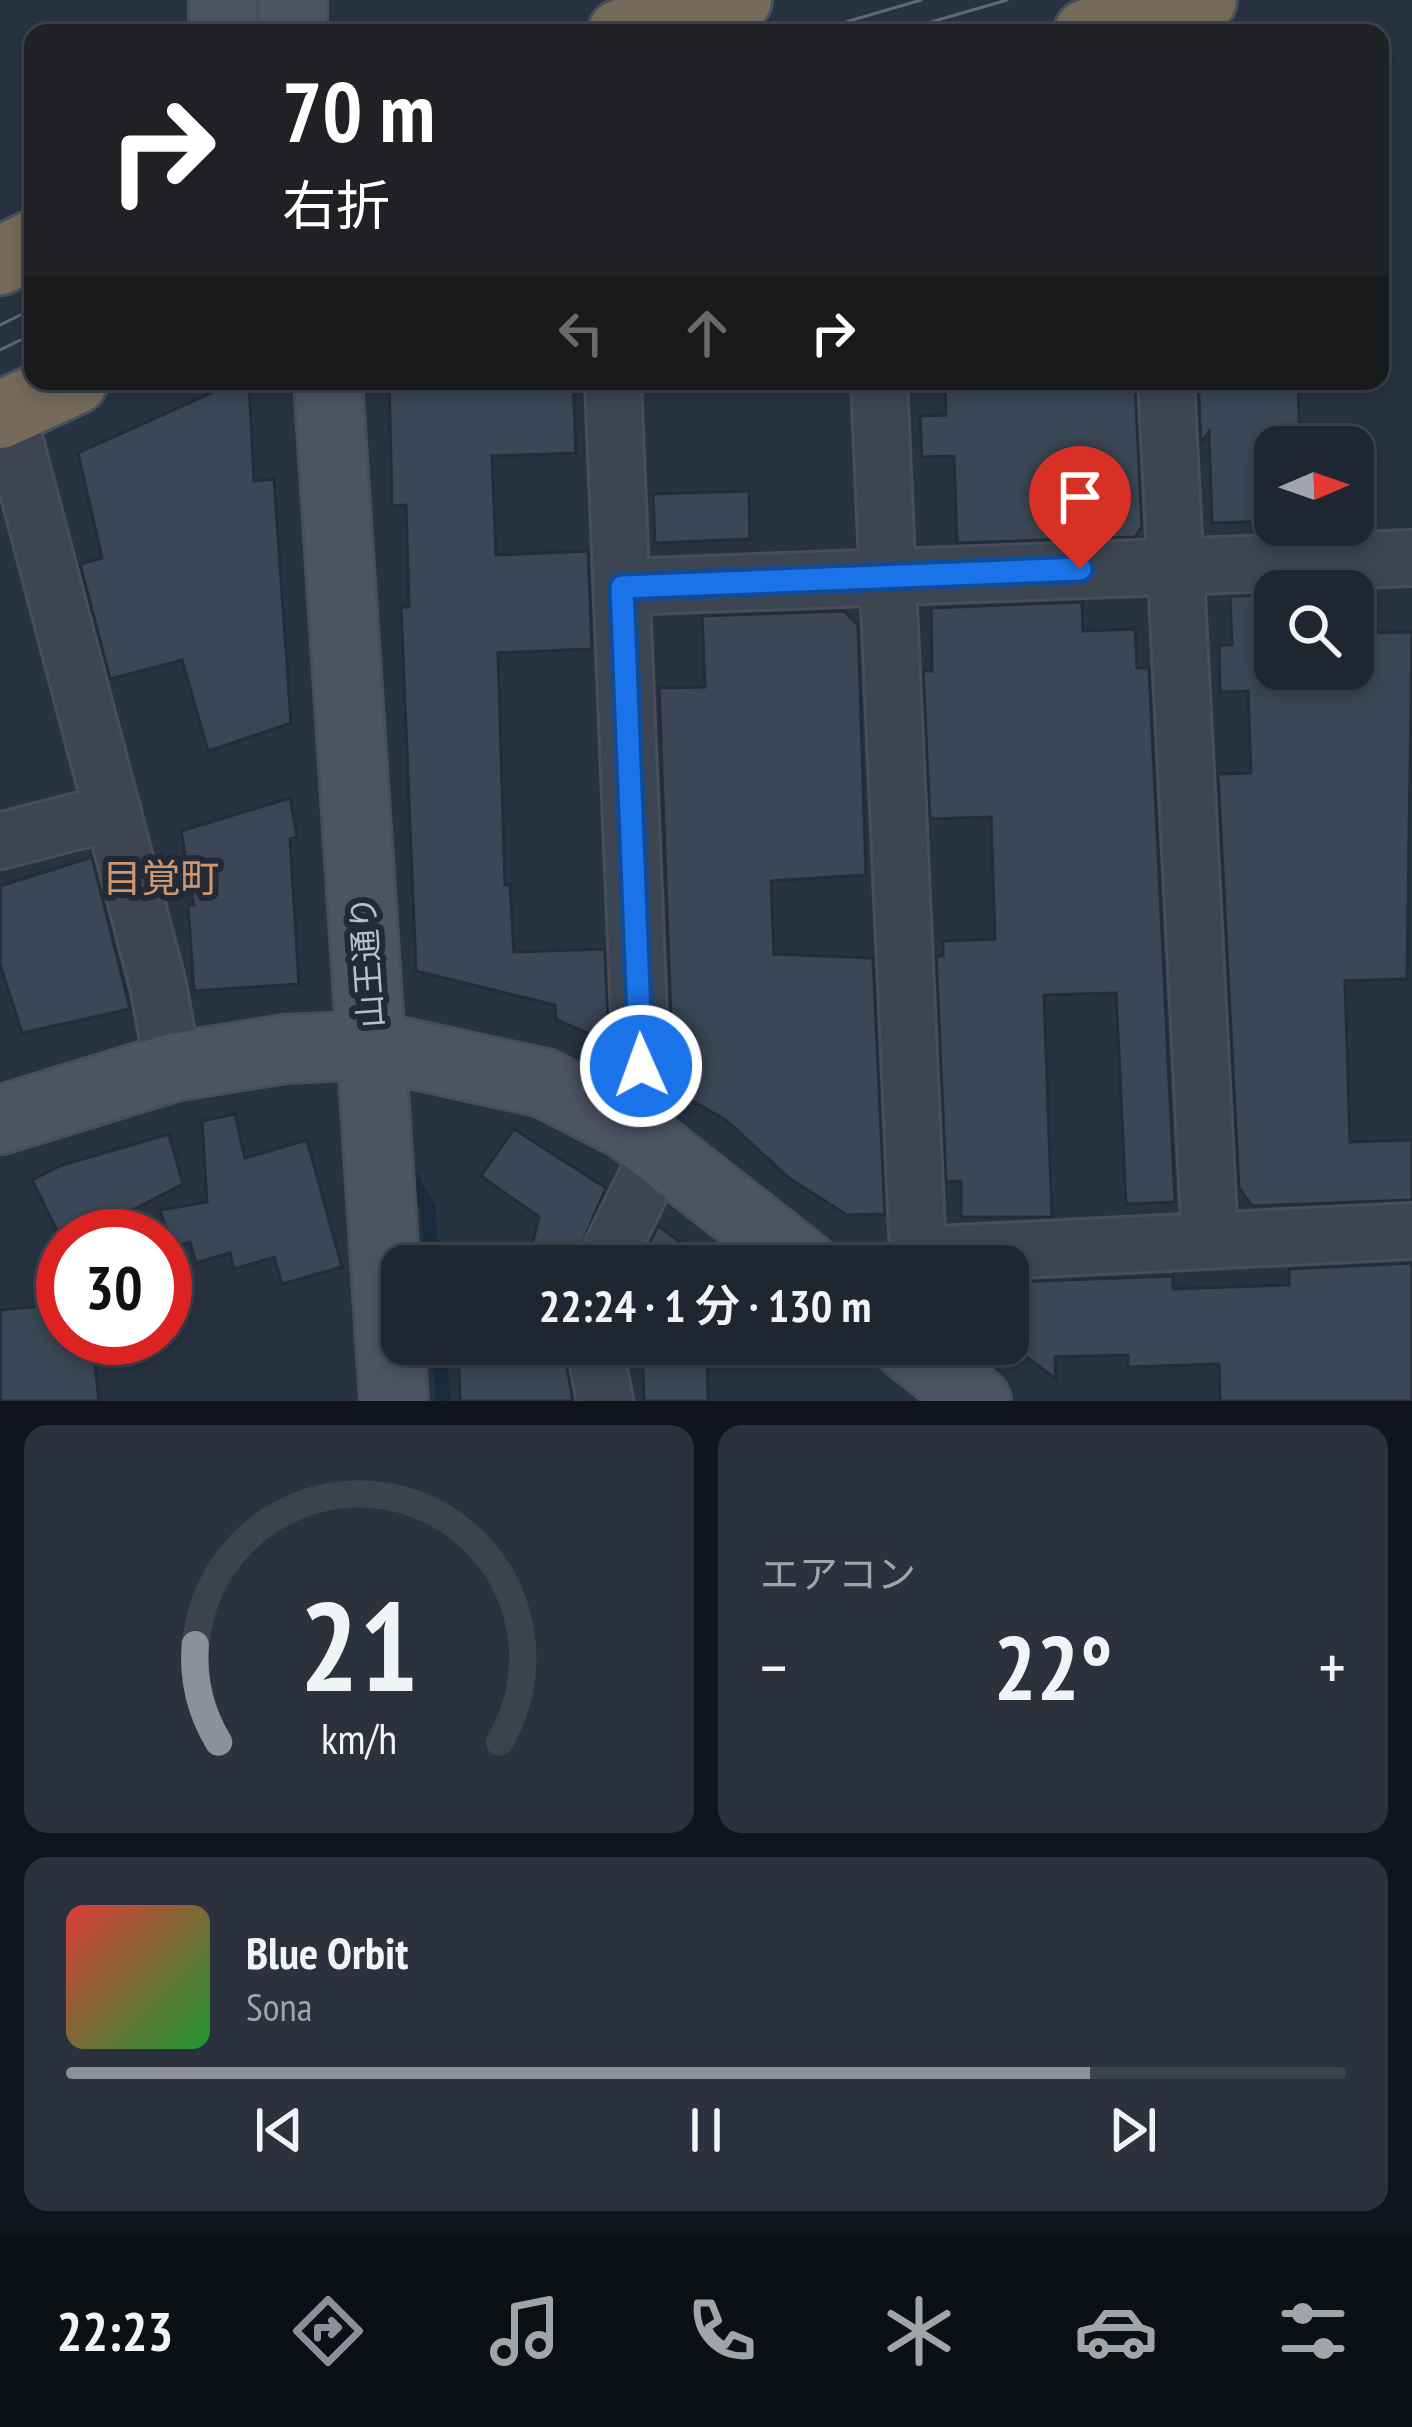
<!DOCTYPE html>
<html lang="ja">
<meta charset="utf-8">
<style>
:root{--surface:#1e2631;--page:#2b323d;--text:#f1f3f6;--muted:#a1a5ab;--line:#3c434d;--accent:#8c9099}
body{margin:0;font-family:"PT Sans Narrow","Noto Sans JP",sans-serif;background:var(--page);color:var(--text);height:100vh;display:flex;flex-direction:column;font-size:45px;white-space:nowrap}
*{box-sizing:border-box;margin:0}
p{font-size:39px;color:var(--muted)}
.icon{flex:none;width:66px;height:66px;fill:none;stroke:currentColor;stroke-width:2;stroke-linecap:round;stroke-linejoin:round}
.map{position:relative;height:1401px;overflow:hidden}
.drawer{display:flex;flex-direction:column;gap:24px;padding:24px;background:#10151b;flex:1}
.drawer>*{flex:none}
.top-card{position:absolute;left:24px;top:24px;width:1365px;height:366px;border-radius:24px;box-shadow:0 6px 18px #0003,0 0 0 3px var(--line);background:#202124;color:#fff;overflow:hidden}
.needle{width:78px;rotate:88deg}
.controls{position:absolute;left:1254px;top:426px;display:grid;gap:24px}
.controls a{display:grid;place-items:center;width:120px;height:120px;border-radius:24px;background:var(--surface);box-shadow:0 6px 18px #0003,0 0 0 3px var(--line);font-size:60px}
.speed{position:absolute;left:36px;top:1209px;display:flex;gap:24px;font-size:60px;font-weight:700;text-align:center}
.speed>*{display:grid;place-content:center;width:156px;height:156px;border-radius:50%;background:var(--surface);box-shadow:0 6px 18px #0003,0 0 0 3px var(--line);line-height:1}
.speed .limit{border:18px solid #d22;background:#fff;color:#111}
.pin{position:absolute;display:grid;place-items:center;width:102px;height:102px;color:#fff;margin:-123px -51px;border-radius:50% 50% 50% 0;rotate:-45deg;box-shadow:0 0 12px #0007}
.pin .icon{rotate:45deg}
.me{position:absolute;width:132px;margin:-66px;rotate:358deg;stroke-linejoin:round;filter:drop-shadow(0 0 9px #0008)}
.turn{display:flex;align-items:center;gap:42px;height:252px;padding:0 60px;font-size:54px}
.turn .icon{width:156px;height:156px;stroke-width:2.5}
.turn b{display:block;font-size:84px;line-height:102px}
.lanes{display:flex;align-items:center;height:114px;padding:0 60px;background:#0003;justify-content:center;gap:60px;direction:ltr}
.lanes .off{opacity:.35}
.big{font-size:90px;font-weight:600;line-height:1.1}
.drawer .tile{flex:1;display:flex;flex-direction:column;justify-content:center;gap:18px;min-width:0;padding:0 42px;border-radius:24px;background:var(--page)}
.drawer .dial{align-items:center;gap:0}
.dial svg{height:312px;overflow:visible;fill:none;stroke:var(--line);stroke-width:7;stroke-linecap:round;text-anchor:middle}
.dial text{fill:var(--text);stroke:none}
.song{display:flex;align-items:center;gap:36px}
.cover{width:144px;height:144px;border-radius:18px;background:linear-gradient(135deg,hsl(0 70% 55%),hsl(130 70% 35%))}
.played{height:12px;border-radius:6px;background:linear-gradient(90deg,var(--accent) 80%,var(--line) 80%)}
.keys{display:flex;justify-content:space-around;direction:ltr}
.heat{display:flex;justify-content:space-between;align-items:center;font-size:66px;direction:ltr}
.drawer .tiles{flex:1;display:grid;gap:24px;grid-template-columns:1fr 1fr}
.tile:last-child{grid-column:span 2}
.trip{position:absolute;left:381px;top:1245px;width:648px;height:120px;border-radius:24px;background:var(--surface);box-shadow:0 6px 18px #0003,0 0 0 3px var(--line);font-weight:600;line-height:120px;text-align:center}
.tabs{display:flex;height:192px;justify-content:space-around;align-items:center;background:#0c0f14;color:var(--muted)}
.tabs .icon{width:84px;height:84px}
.tabs .on{color:var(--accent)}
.tabs b{font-size:54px;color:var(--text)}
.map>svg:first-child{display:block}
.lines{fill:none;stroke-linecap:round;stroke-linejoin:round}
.stream{stroke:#1b2b3f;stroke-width:15}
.building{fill:#3b4756;stroke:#232c38;stroke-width:3}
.street-casing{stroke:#464e5a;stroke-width:60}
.secondary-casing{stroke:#464e5a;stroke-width:72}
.highway-casing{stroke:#47505b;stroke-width:72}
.street{stroke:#3c4551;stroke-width:54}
.secondary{stroke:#4b5463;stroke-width:66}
.highway{stroke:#766a5a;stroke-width:66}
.tram{stroke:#5f6977;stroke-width:3}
.route-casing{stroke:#114b97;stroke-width:30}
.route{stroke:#1a73e8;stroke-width:21}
.labels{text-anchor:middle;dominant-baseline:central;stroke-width:12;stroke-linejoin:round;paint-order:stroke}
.street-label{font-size:33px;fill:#b9c0cb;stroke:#212a36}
.quarter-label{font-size:39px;fill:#d0976f;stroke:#212a36}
</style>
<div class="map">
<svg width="1412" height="1401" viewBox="0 0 1412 1401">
<rect width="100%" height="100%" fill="#283341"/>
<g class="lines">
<g class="stream">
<path d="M 412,1179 L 428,1208 L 432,1266"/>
<path d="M 439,1344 L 443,1401"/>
</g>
</g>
<g class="building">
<path d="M 238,381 L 249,381 L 254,481 L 274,479 L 291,723 L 208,751 L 182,660 L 110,679 L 80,564 L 102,558 L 78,453 Z"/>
<path d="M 389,381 L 573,381 L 576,453 L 492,456 L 496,555 L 588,551 L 592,649 L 498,653 L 505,885 L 510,884 L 514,952 L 605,949 L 609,1043 L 556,1019 L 555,1005 L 416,971 L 401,607 L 409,607 L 406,505 L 392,506 Z"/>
<path d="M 945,381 L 1135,381 L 1142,527 L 1135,537 L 957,543 L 954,456 L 922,457 L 920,416 L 946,415 Z"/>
<path d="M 1198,381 L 1298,381 L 1300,447 L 1275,447 L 1275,521 L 1212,523 L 1209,432 L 1201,443 Z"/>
<path d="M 749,491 L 750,539 L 655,543 L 653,494 Z"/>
<path d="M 1275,595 L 1275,669 L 1353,669 L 1353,633 L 1412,632 L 1407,979 L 1345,981 L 1350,1142 L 1412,1140 L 1412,1200 L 1252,1206 L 1239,1188 L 1218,774 L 1251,773 L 1248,691 L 1220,692 L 1219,645 L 1232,645 L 1230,596 Z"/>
<path d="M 1082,602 L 1083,631 L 1135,629 L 1137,668 L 1149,668 L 1175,1202 L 1126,1204 L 1116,993 L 1044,995 L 1052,1217 L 961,1217 L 961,1181 L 946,1182 L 936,956 L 943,956 L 943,941 L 995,939 L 991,817 L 930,819 L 923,671 L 932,671 L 931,608 Z"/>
<path d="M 844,611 L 858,625 L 866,875 L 771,881 L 774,954 L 873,958 L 885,1214 L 847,1215 L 789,1178 L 727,1121 L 677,1092 L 671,1019 L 659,688 L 705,687 L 702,616 Z"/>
<path d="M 290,798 L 297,837 L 290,839 L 299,984 L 194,991 L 188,905 L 194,905 L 181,831 Z"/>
<path d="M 92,857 L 130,1009 L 22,1033 L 0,964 L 0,886 Z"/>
<path d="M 235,1114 L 245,1158 L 307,1140 L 342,1267 L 282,1284 L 274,1257 L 234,1269 L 230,1253 L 196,1263 L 190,1242 L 171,1248 L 160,1210 L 207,1202 L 202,1121 Z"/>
<path d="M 514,1129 L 606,1188 L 572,1266 L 527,1266 L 539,1217 L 481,1176 Z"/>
<path d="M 169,1134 L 183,1184 L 82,1236 L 63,1236 L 63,1243 L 32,1180 L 62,1165 Z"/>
<path d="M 658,1226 L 714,1266 L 638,1266 Z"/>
<path d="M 1412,1263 L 1412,1401 L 1220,1401 L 1219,1364 L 1128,1367 L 1128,1355 L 1055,1357 L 1056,1379 L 1008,1343 L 1008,1282 L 1173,1276 L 1173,1289 L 1289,1285 L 1289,1269 Z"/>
<path d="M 63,1304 L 63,1338 L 92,1338 L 99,1401 L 0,1401 L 0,1310 Z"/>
<path d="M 458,1344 L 563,1344 L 573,1401 L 460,1401 Z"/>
<path d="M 642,1344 L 707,1344 L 708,1401 L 644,1401 Z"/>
</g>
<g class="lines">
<defs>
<g id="street">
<path d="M 613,381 L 641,1066 L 628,1126"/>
<path d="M 879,381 L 918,1255 L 911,1266"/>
<path d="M 1166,381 L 1210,1241"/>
<path d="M 7,411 L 158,985 L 173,1067"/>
<path d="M 622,587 L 1412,558"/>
<path d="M 0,841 L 113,812"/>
<path d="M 918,1255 L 1412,1231"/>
<path d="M 603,1266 L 660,1151"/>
<path d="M 594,1344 L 605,1401"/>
</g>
<g id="secondary">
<path d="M 223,0 L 223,33"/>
<path d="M 293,0 L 293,33"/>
<path d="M 328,381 L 371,1045 L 544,1083 L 628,1126 L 806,1266"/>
<path d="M 0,1120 L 173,1067 L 285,1049 L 371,1045 L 394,1401"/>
<path d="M 905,1344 L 977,1401"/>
</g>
<g id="highway">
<path d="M 621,33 L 738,0"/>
<path d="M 1087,33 L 1203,0"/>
<path d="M 0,261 L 33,244"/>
<path d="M 0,415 L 74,381"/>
</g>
</defs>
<use href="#street" class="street-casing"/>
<use href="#secondary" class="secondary-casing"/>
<use href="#highway" class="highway-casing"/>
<use href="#street" class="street"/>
<use href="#secondary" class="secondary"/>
<use href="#highway" class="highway"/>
<g class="tram">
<path d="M 808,33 L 921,0"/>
<path d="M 893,33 L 1007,0"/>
<path d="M 0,325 L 33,309"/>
<path d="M 0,350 L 33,334"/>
</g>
</g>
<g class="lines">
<defs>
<path id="route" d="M 641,1066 L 622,587 L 1080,569"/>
</defs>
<use href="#route" class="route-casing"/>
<use href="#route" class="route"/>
</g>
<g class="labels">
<g class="street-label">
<text transform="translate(366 962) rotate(-94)">山王通り</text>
</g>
<g class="quarter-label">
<text x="161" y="877">目覚町</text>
</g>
</g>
</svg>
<div class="controls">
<a><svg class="needle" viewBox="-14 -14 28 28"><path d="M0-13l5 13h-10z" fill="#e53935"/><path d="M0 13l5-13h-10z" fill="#a1a5ab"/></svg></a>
<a><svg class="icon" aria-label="search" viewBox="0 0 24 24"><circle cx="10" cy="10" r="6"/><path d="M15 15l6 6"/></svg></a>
</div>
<div class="speed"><div class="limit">30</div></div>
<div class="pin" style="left:1080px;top:569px;background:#d93025"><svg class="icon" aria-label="arrive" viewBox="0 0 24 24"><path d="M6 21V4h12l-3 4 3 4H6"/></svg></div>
<svg class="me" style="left:641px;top:1066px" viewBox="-20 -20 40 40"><circle r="17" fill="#1a73e8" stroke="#fff" stroke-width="3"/><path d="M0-11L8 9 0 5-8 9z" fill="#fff"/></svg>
<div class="trip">22:24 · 1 分 · 130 m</div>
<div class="top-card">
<div class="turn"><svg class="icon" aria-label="right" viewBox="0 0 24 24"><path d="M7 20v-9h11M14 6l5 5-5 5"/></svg><div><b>70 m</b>右折</div></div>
<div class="lanes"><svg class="icon off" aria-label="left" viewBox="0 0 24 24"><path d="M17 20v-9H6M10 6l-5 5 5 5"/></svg><svg class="icon off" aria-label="ahead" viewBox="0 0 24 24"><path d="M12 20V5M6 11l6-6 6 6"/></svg><svg class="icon" aria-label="right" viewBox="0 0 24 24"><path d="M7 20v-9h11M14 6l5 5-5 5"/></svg></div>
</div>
</div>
<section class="drawer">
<div class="tiles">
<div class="tile dial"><svg viewBox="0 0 100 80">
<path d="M14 69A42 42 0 1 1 86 69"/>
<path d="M14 69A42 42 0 0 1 8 44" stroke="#8c9099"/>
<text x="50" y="56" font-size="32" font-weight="700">21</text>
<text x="50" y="72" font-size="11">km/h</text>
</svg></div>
<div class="tile"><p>エアコン</p>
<div class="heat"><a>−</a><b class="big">22°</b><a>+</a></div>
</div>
<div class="tile">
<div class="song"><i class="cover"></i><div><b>Blue Orbit</b><p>Sona</p></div></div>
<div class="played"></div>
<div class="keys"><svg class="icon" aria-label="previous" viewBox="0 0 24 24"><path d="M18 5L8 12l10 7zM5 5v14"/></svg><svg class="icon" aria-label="pause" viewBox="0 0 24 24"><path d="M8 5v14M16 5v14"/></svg><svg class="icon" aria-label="next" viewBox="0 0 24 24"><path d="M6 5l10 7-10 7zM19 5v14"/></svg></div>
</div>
</div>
</section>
<nav class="tabs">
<b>22:23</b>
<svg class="icon on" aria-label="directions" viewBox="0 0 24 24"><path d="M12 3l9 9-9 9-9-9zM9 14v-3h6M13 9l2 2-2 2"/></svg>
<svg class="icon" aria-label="music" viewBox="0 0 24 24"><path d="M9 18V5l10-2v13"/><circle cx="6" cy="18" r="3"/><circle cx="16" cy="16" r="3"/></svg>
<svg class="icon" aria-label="phone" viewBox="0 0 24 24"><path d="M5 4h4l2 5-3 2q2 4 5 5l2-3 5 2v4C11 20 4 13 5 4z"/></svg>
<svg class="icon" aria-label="climate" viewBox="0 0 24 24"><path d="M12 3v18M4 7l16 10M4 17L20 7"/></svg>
<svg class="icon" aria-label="car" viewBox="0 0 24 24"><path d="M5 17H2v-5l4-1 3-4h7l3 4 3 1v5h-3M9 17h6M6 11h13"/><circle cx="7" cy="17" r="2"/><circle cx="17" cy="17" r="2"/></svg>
<svg class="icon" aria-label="filters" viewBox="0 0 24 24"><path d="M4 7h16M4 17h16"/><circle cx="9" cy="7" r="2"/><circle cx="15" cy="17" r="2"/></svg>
</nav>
